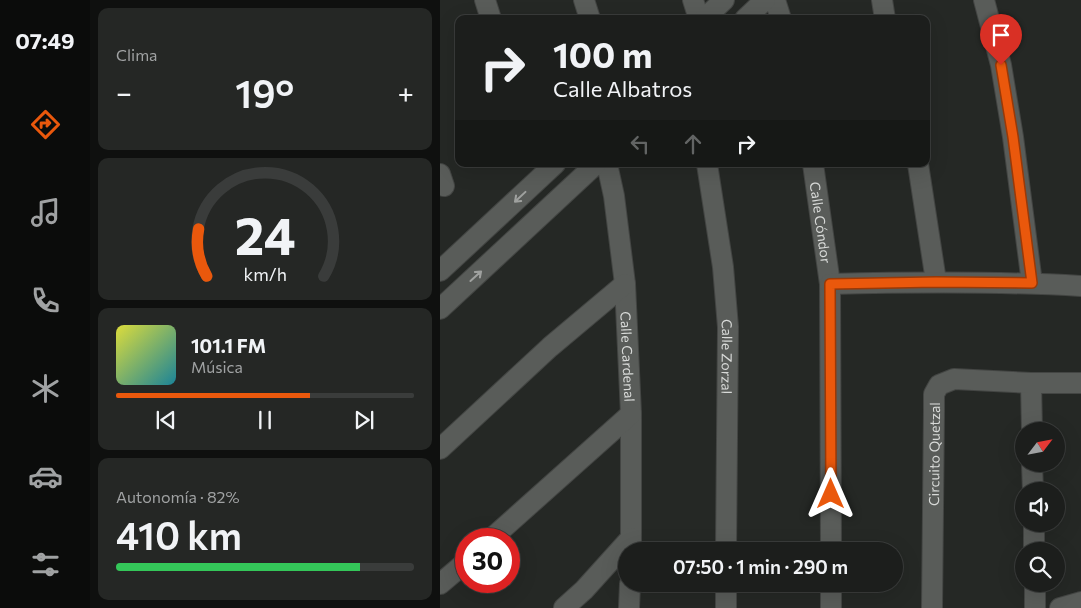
<!DOCTYPE html>
<html lang="es">
<meta charset="utf-8">
<style>
:root{--surface:#1c1e1c;--page:#252725;--text:#f1f3f6;--muted:#a0a2a3;--line:#3a3c3b;--accent:#ea580c}
body{margin:0;font-family:Commissioner,sans-serif;background:var(--page);color:var(--text);height:100vh;display:flex;flex-direction:column;font-size:19px;white-space:nowrap}
*{box-sizing:border-box;margin:0}
p{font-size:16px;color:var(--muted)}
.icon{flex:none;width:28px;height:28px;fill:none;stroke:currentColor;stroke-width:2;stroke-linecap:round;stroke-linejoin:round}
.map{position:relative;flex:1;overflow:hidden}
.panel{display:flex;flex-direction:column;gap:8px;padding:8px;background:#0f100f;width:350px}
.panel>*{flex:none}
.hud{position:absolute;left:15px;top:15px;width:475px;height:152px;border-radius:10px;box-shadow:0 5px 20px #0002,0 0 0 1px var(--line);background:#1c1e1c;color:var(--text);overflow:hidden}
.needle{width:32px;rotate:58deg}
.fabs{position:absolute;left:575px;top:422px;display:grid;gap:10px}
.fabs a{display:grid;place-items:center;width:50px;height:50px;border-radius:50%;background:var(--surface);box-shadow:0 5px 20px #0002,0 0 0 1px var(--line);font-size:25px}
.speed{position:absolute;left:15px;top:528px;display:flex;gap:10px;font-size:25px;font-weight:700;text-align:center}
.speed>*{display:grid;place-content:center;width:65px;height:65px;border-radius:50%;background:var(--surface);box-shadow:0 5px 20px #0002,0 0 0 1px var(--line);line-height:1}
.speed .limit{border:8px solid #d22;background:#fff;color:#111}
.pin{position:absolute;display:grid;place-items:center;width:42px;height:42px;color:#fff;margin:-51px -21px;border-radius:50% 50% 50% 0;rotate:-45deg;box-shadow:0 0 5px #0007}
.pin .icon{rotate:45deg}
.me{position:absolute;width:55px;margin:-28px;rotate:0deg;stroke-linejoin:round;filter:drop-shadow(0 0 4px #0008)}
.turn{display:flex;align-items:center;gap:18px;height:105px;padding:0 15px;font-size:22px}
.turn .icon{width:65px;height:65px;stroke-width:2.5}
.turn b{display:block;font-size:35px;line-height:42px}
.lanes{display:flex;align-items:center;height:48px;padding:0 15px;background:#0003;justify-content:center;gap:25px;direction:ltr}
.lanes .off{opacity:.35}
.big{font-size:38px;font-weight:600;line-height:1.1}
.panel .widget{flex:1;display:flex;flex-direction:column;justify-content:center;gap:8px;min-width:0;padding:0 18px;border-radius:10px;background:var(--page)}
.panel .dial{align-items:center;gap:0}
.dial svg{height:130px;overflow:visible;fill:none;stroke:var(--line);stroke-width:7;stroke-linecap:round;text-anchor:middle}
.dial text{fill:var(--text);stroke:none}
.song{display:flex;align-items:center;gap:15px}
.cover{width:60px;height:60px;border-radius:8px;background:linear-gradient(135deg,hsl(60 70% 55%),hsl(190 70% 35%))}
.played{height:5px;border-radius:2px;background:linear-gradient(90deg,var(--accent) 65%,var(--line) 65%)}
.keys{display:flex;justify-content:space-around;direction:ltr}
.heat{display:flex;justify-content:space-between;align-items:center;font-size:28px;direction:ltr}
.charge{height:8px;border-radius:4px;background:linear-gradient(90deg,#34c759 82%,var(--line) 0)}
.trip{position:absolute;left:178px;top:542px;width:285px;height:50px;border-radius:25px;background:var(--surface);box-shadow:0 5px 20px #0002,0 0 0 1px var(--line);font-weight:600;line-height:50px;text-align:center}
main{display:flex;flex:1;min-height:0}
.menu{display:flex;flex-direction:column;width:90px;justify-content:space-around;align-items:center;background:#0b0c0b;color:var(--muted)}
.menu .icon{width:35px;height:35px}
.menu .on{color:var(--accent)}
.menu b{font-size:22px;color:var(--text)}
.map>svg:first-child{display:block}
.lines{fill:none;stroke-linecap:round;stroke-linejoin:round}
.minor-casing{stroke:#434543;stroke-width:22}
.minor{stroke:#595c59;stroke-width:20}
.oneway{stroke:#9fa19f}
.route-casing{stroke:#983908;stroke-width:12}
.route{stroke:#ea580c;stroke-width:9}
.labels{text-anchor:middle;dominant-baseline:central;stroke-width:5;stroke-linejoin:round;paint-order:stroke}
.street-label{font-size:14px;fill:#d8dad8;stroke:#1b1e1b}
</style>
<main>
<nav class="menu">
<b>07:49</b>
<svg class="icon on" aria-label="directions" viewBox="0 0 24 24"><path d="M12 3l9 9-9 9-9-9zM9 14v-3h6M13 9l2 2-2 2"/></svg>
<svg class="icon" aria-label="music" viewBox="0 0 24 24"><path d="M9 18V5l10-2v13"/><circle cx="6" cy="18" r="3"/><circle cx="16" cy="16" r="3"/></svg>
<svg class="icon" aria-label="phone" viewBox="0 0 24 24"><path d="M5 4h4l2 5-3 2q2 4 5 5l2-3 5 2v4C11 20 4 13 5 4z"/></svg>
<svg class="icon" aria-label="climate" viewBox="0 0 24 24"><path d="M12 3v18M4 7l16 10M4 17L20 7"/></svg>
<svg class="icon" aria-label="car" viewBox="0 0 24 24"><path d="M5 17H2v-5l4-1 3-4h7l3 4 3 1v5h-3M9 17h6M6 11h13"/><circle cx="7" cy="17" r="2"/><circle cx="17" cy="17" r="2"/></svg>
<svg class="icon" aria-label="filters" viewBox="0 0 24 24"><path d="M4 7h16M4 17h16"/><circle cx="9" cy="7" r="2"/><circle cx="15" cy="17" r="2"/></svg>
</nav>
<section class="panel">
<div class="widget"><p>Clima</p>
<div class="heat"><a>−</a><b class="big">19°</b><a>+</a></div>
</div>
<div class="widget dial"><svg viewBox="0 0 100 80">
<path d="M14 69A42 42 0 1 1 86 69"/>
<path d="M14 69A42 42 0 0 1 9 40" stroke="#ea580c"/>
<text x="50" y="56" font-size="32" font-weight="700">24</text>
<text x="50" y="72" font-size="11">km/h</text>
</svg></div>
<div class="widget">
<div class="song"><i class="cover"></i><div><b>101.1 FM</b><p>Música</p></div></div>
<div class="played"></div>
<div class="keys"><svg class="icon" aria-label="previous" viewBox="0 0 24 24"><path d="M18 5L8 12l10 7zM5 5v14"/></svg><svg class="icon" aria-label="pause" viewBox="0 0 24 24"><path d="M8 5v14M16 5v14"/></svg><svg class="icon" aria-label="next" viewBox="0 0 24 24"><path d="M6 5l10 7-10 7zM19 5v14"/></svg></div>
</div>
<div class="widget"><p>Autonomía · 82%</p><b class="big">410 km</b><div class="charge"></div></div>
</section>
<div class="map">
<svg width="641" height="608" viewBox="0 0 641 608">
<rect width="100%" height="100%" fill="#252825"/>
<g class="lines">
<defs>
<g id="minor">
<path d="M 45,0 L 51,19"/>
<path d="M 144,0 L 150,19"/>
<path d="M 253,0 L 259,19"/>
<path d="M 335,0 L 341,19"/>
<path d="M 442,0 L 445,19"/>
<path d="M 544,0 L 561,65 L 573,137 L 592,283"/>
<path d="M 264,19 L 284,0"/>
<path d="M 305,19 L 325,0"/>
<path id="s1" d="M 167,164 L 174,196 L 185,284 L 191,414 L 191,551"/>
<path id="s2" d="M 267,164 L 283,267 L 288,327 L 286,551"/>
<path id="s3" d="M 373,164 L 390,284 L 391,551"/>
<path d="M 478,164 L 496,281"/>
<path d="M 0,174 L 4,186"/>
<path d="M 0,271 L 115,164"/>
<path d="M 390,284 C 474,282 557,281 641,286"/>
<path d="M 0,309 L 156,164"/>
<path d="M 591,383 L 592,431"/>
<path d="M 0,449 L 110,347 L 185,284"/>
<path d="M 592,464 L 593,491"/>
<path d="M 594,524 L 594,551"/>
<path d="M 51,539 L 191,414"/>
<path d="M 0,584 L 26,562"/>
<path d="M 286,584 L 286,608"/>
<path d="M 391,584 L 391,608"/>
<path d="M 595,584 L 595,608"/>
<path d="M 124,608 L 144,590 L 191,538"/>
<path d="M 189,608 L 190,584"/>
<path id="s4" d="M 492,608 L 494,409 L 494,394 L 499,385 L 514,379 L 591,383 L 641,383"/>
<path d="M 620,608 L 641,602"/>
</g>
</defs>
<use href="#minor" class="minor-casing"/>
<use href="#minor" class="minor"/>
</g>
<defs><path id="oneway-shaft" d="M-6 0H5M1.5-3L5.5 0L1.5 3" fill="none" stroke-width="1.6" stroke-linecap="round" stroke-linejoin="round" transform="scale(1.25)"/></defs>
<g class="oneway">
<use href="#oneway-shaft" transform="translate(80 197) rotate(137)"/>
<use href="#oneway-shaft" transform="translate(36 276) rotate(-42)"/>
</g>
<g class="lines">
<defs>
<path id="route" d="M 391,494 L 390,284 L 496,282 L 592,283 L 573,137 L 561,65"/>
</defs>
<use href="#route" class="route-casing"/>
<use href="#route" class="route"/>
</g>
<g class="labels">
<g class="street-label">
<text stroke="none"><textPath href="#s3" startOffset="59">Calle Cóndor</textPath></text>
<text stroke="none"><textPath href="#s1" startOffset="194">Calle Cardenal</textPath></text>
<text stroke="none"><textPath href="#s2" startOffset="194">Calle Zorzal</textPath></text>
<text stroke="none"><textPath href="#s4" startOffset="154">Circuito Quetzal</textPath></text>
</g>
</g>
</svg>
<div class="fabs">
<a><svg class="needle" viewBox="-14 -14 28 28"><path d="M0-13l5 13h-10z" fill="#e53935"/><path d="M0 13l5-13h-10z" fill="#a0a2a3"/></svg></a>
<a><svg class="icon" aria-label="sound" viewBox="0 0 24 24"><path d="M4 9h4l5-4v14l-5-4H4zM17 9q2 3 0 6"/></svg></a>
<a><svg class="icon" aria-label="search" viewBox="0 0 24 24"><circle cx="10" cy="10" r="6"/><path d="M15 15l6 6"/></svg></a>
</div>
<div class="speed"><div class="limit">30</div></div>
<div class="pin" style="left:561px;top:65px;background:#d93025"><svg class="icon" aria-label="arrive" viewBox="0 0 24 24"><path d="M6 21V4h12l-3 4 3 4H6"/></svg></div>
<svg class="me" style="left:391px;top:494px" viewBox="-20 -20 40 40"><path d="M0-17L14 15 0 8-14 15z" fill="#ea580c" stroke="#fff" stroke-width="4"/></svg>
<div class="trip">07:50 · 1 min · 290 m</div>
<div class="hud">
<div class="turn"><svg class="icon" aria-label="right" viewBox="0 0 24 24"><path d="M7 20v-9h11M14 6l5 5-5 5"/></svg><div><b>100 m</b>Calle Albatros</div></div>
<div class="lanes"><svg class="icon off" aria-label="left" viewBox="0 0 24 24"><path d="M17 20v-9H6M10 6l-5 5 5 5"/></svg><svg class="icon off" aria-label="ahead" viewBox="0 0 24 24"><path d="M12 20V5M6 11l6-6 6 6"/></svg><svg class="icon" aria-label="right" viewBox="0 0 24 24"><path d="M7 20v-9h11M14 6l5 5-5 5"/></svg></div>
</div>
</div>
</main>
